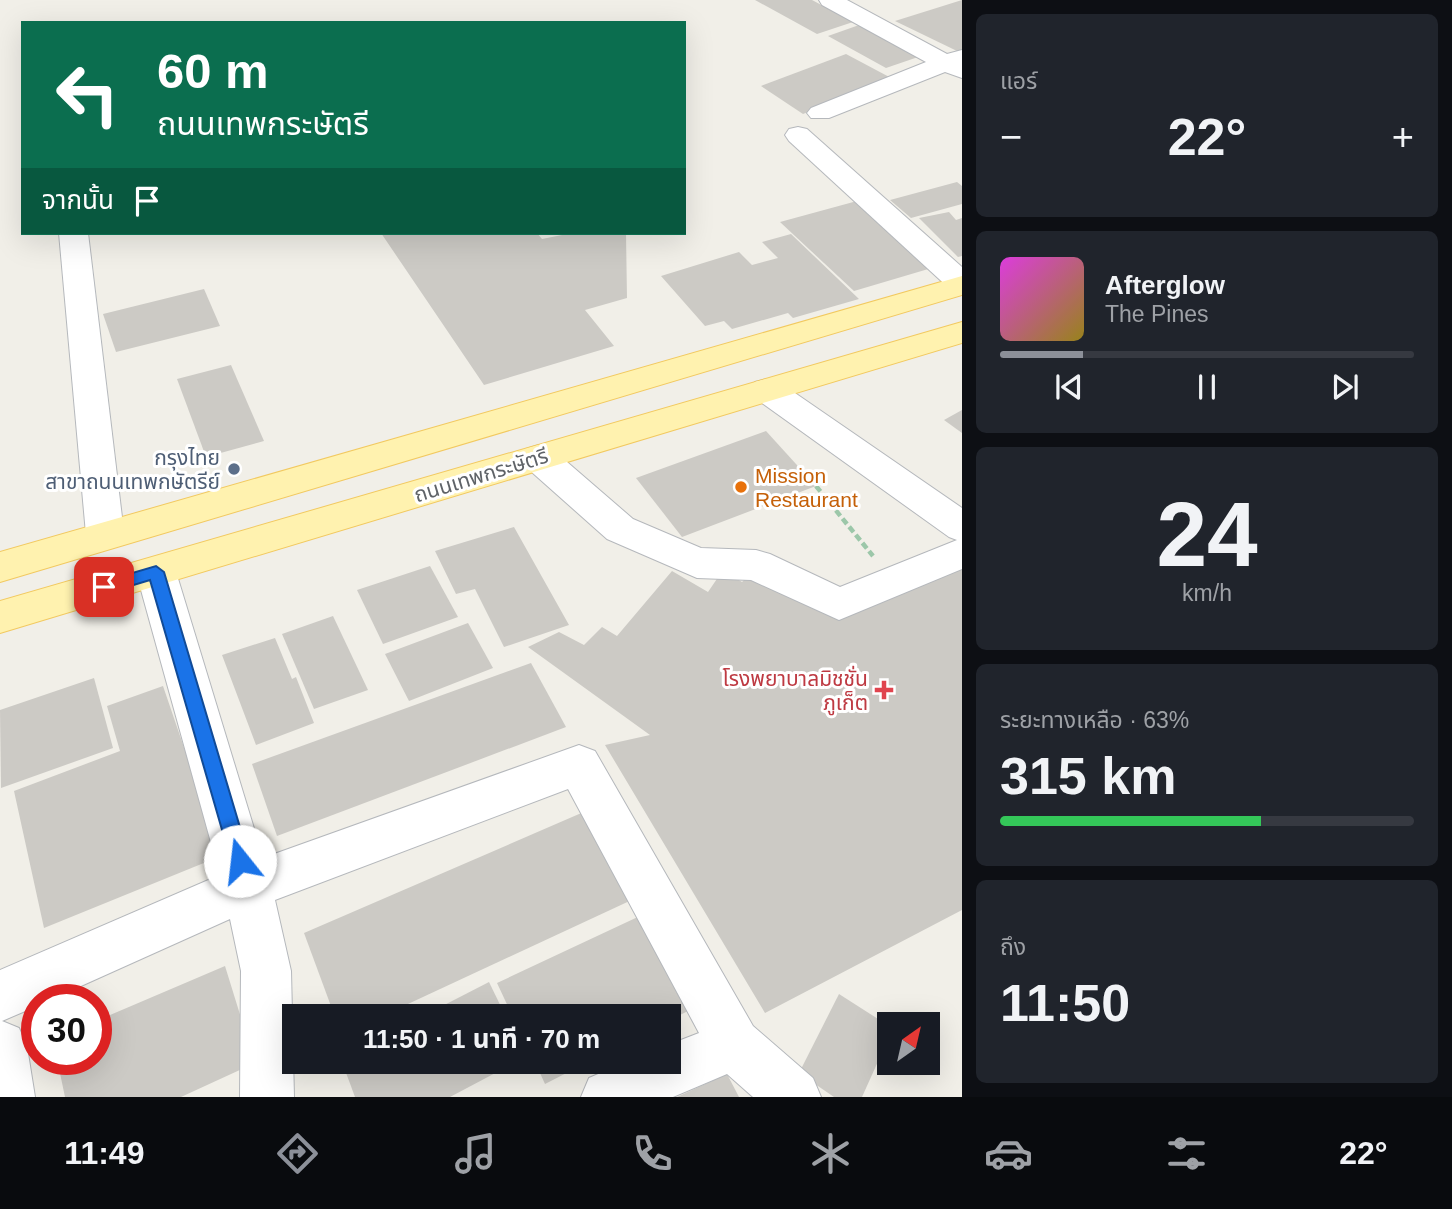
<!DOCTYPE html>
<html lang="th">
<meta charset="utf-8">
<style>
:root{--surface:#171b24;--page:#20242c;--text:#f1f3f6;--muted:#9ea1a6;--line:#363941;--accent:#8c9099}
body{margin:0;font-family:Helvetica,"Noto Sans Thai",sans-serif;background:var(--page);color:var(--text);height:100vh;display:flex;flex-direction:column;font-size:26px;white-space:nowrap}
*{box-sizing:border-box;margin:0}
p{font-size:23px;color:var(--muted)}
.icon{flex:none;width:38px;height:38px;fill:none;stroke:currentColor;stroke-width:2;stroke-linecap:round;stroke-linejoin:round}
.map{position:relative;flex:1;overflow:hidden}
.panel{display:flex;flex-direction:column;gap:14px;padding:14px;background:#0d0f14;width:490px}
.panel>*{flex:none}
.top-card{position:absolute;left:21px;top:21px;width:665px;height:214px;border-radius:0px;box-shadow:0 7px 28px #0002;background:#0b6e4f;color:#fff;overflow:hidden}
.needle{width:46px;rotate:34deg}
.tools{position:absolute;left:877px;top:1012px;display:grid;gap:14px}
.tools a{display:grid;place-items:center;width:63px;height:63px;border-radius:0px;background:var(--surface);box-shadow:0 7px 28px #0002;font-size:35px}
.speed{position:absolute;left:21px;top:984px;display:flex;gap:14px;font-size:35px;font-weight:700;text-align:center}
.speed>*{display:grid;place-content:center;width:91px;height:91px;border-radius:50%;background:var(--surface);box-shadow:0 7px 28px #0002;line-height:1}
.speed .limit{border:10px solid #d22;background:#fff;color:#111}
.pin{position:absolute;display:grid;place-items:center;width:60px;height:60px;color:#fff;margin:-30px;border-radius:14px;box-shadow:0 4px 10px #0006}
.me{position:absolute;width:77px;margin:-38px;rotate:344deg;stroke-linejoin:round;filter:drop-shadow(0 0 5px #0008)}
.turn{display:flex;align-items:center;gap:24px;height:147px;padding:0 21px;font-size:32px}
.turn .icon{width:91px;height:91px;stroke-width:2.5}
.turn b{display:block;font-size:49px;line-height:60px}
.then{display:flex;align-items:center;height:66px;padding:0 21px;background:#0003;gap:14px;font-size:26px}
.big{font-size:52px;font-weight:700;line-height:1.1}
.panel .card{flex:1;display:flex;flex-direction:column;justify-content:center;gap:10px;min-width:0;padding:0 24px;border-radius:10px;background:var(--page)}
.panel .dial{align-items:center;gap:0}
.dial b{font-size:91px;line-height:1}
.song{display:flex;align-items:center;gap:21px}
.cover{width:84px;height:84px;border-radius:10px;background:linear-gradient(135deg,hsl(300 70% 55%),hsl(50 70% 35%))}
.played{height:7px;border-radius:4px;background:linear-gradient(90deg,var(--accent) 20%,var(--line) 20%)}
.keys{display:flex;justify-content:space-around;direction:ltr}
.heat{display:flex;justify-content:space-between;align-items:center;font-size:38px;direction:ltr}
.charge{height:10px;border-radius:5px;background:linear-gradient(90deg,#34c759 63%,var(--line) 0)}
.trip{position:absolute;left:282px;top:1004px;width:399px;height:70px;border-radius:0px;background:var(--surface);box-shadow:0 7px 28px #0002;font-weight:700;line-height:70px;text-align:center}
.menu{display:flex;height:112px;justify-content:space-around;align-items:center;background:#090b0e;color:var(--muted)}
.menu .icon{width:49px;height:49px}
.menu .selected{color:var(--accent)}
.menu b{font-size:32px;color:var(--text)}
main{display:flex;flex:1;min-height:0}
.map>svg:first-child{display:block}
.building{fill:#cccac5}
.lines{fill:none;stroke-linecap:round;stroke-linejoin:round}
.minor-casing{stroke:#b5b8bc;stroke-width:2}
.major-casing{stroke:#f2c960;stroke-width:2}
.path{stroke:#9cc7a9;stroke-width:4.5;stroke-dasharray:7 3.5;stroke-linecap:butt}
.minor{fill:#fff;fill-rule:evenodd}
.major{fill:#fff2af;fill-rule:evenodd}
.route{fill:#1a73e8;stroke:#114b97;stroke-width:2}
.service-dot{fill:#5c6f8a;stroke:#fff;stroke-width:2.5}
.food-dot{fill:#e8710a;stroke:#fff;stroke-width:2.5}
.health-dot{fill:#e0444e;stroke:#fff;stroke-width:2.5}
.labels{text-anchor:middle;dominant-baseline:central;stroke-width:6;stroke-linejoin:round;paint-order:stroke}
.service-label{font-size:21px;fill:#4e5e75;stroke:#fff;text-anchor:end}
.street-label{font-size:21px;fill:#5f6368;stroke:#fff}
.food-label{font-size:21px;fill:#c56008;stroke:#fff;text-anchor:start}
.health-label{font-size:21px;fill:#be3a42;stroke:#fff;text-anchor:end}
</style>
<main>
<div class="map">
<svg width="962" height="1097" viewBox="0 0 962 1097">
<rect width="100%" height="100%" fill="#f1efe8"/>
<g class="building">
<path d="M 755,0 L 812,0 L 853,22 L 817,34 Z"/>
<path d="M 962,0 L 962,50 L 957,51 L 895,21 Z"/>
<path d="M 862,24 L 921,56 L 886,68 L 828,36 Z"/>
<path d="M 846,54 L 893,79 L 803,114 L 761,86 Z"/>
<path d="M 957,182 L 962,186 L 962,204 L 911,218 L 890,200 Z"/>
<path d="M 857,201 L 935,267 L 854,291 L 780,222 Z"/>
<path d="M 949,212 L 956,220 L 962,218 L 962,256 L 958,257 L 919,218 Z"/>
<path d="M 381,233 L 537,233 L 542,239 L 572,233 L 626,233 L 627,298 L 585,310 L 614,346 L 484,385 Z"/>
<path d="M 791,234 L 859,299 L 793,318 L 788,313 L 732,329 L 724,321 L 705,326 L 661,276 L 739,252 L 752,265 L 778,258 L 762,242 Z"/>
<path d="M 204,289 L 220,326 L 116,352 L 103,314 Z"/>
<path d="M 231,365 L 264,441 L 206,457 L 177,379 Z"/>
<path d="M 962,410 L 962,433 L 944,420 Z"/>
<path d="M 766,431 L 816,486 L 682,537 L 636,478 Z"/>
<path d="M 514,527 L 569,625 L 504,647 L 475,589 L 456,594 L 435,551 Z"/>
<path d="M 430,566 L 458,617 L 383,644 L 357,590 Z"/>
<path d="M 962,569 L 962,910 L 765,1013 L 605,745 L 650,735 L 528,647 L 559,632 L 584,645 L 602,627 L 617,636 L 672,571 L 708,592 L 723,570 L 742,582 L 752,572 L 878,603 Z"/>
<path d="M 333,616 L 368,690 L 314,709 L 282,634 Z"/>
<path d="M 468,623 L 493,668 L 409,701 L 385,654 Z"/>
<path d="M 275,638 L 292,679 L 296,677 L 314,723 L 256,745 L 222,655 Z"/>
<path d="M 531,663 L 566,727 L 277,836 L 252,764 Z"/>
<path d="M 94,678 L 113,748 L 1,788 L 0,710 Z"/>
<path d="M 163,686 L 221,856 L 44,928 L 14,791 L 120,751 L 107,706 Z"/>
<path d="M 586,811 L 636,898 L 380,1017 L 335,1017 L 304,933 Z"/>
<path d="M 642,915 L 696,1007 L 668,1021 L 668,1017 L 513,1017 L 497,983 Z"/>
<path d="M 225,966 L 255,1063 L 181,1097 L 65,1097 L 57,1059 L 96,1059 L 96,1021 Z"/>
<path d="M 489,982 L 506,1017 L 421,1017 Z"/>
<path d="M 839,994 L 889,1026 L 889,1037 L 862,1097 L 834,1097 L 799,1073 Z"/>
<path d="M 342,1062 L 516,1062 L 450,1097 L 355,1097 Z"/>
<path d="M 535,1062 L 588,1062 L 545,1084 Z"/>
<path d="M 727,1074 L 739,1097 L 677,1097 Z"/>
</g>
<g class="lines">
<defs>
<g id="minor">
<path d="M 819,0 L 847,0 L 947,54 L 962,50 L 962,78 L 945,72 L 829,118 L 811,118 L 807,113 L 811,108 L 926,62 L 822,5 Z"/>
<path d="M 798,127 L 807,129 L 962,267 L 962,292 L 951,290 L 789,141 L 785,135 L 789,129 Z"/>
<path d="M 59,233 L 88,233 L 124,534 L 118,544 L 105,548 L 92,544 L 86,534 Z"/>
<path d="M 767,379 L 779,382 L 962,508 L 962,569 L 839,620 L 751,580 L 697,578 L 607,539 L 526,467 L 521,458 L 526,449 L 539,445 L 552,449 L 633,519 L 701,548 L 756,550 L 770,554 L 840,587 L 957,540 L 949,537 L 755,398 L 750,390 L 755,382 Z"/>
<path d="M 156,557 L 170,561 L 176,572 L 263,858 L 579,745 L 595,751 L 753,1026 L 813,1078 L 821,1097 L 753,1097 L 727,1074 L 673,1097 L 581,1097 L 589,1078 L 626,1062 L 668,1062 L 668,1045 L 699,1033 L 568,789 L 275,900 L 291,971 L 294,1097 L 240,1097 L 241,971 L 230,919 L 52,999 L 37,999 L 37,1006 L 2,1021 L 19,1028 L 27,1047 L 35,1097 L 0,1097 L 0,970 L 220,875 L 136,572 L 142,561 Z"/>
</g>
<g id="major">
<path d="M 962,276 L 962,295 L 0,582 L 0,552 Z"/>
<path d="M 962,322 L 962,343 L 0,633 L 0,601 Z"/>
</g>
</defs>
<use href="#minor" class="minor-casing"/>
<use href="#major" class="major-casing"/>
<path class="path" d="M 816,486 L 873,556"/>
<use href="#minor" class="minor"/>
<use href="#major" class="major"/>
</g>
<path class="route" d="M 156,566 L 164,572 L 250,861 L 247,867 L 240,870 L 233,867 L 231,861 L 150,580 L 104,594 L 96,587 L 98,583 Z"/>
<circle class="service-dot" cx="234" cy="469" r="7"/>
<circle class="food-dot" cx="741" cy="487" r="7"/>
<path class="health-dot" d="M880.5 679.5h7v7h7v7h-7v7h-7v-7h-7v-7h7z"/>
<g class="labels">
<g class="service-label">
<text x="220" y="457">กรุงไทย<tspan x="220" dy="24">สาขาถนนเทพกษัตรีย์</tspan></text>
</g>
<g class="street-label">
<text transform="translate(481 475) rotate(-17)">ถนนเทพกระษัตรี</text>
</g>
<g class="food-label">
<text x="755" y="475">Mission<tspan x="755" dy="24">Restaurant</tspan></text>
</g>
<g class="health-label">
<text x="868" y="678">โรงพยาบาลมิชชั่น<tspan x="868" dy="24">ภูเก็ต</tspan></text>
</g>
</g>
</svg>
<div class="tools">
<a><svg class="needle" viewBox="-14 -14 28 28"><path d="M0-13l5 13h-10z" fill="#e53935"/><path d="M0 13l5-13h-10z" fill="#9ea1a6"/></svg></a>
</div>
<div class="speed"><div class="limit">30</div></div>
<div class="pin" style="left:104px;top:587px;background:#d93025"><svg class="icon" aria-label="arrive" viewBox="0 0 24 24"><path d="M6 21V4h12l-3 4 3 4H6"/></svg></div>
<svg class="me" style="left:240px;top:861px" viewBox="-20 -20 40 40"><circle r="19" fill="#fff"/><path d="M0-13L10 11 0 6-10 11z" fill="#1a73e8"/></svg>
<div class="trip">11:50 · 1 นาที · 70 m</div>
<div class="top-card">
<div class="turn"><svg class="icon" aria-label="left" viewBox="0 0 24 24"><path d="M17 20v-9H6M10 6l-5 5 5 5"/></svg><div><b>60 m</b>ถนนเทพกระษัตรี</div></div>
<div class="then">จากนั้น<svg class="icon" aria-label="arrive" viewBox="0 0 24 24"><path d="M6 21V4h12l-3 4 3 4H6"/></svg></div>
</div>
</div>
<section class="panel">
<div class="card"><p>แอร์</p>
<div class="heat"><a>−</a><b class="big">22°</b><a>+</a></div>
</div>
<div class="card">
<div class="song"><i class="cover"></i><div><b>Afterglow</b><p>The Pines</p></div></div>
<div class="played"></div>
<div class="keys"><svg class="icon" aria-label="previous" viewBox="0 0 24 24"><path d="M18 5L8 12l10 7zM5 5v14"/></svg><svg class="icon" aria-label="pause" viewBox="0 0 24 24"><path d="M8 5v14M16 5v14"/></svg><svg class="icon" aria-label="next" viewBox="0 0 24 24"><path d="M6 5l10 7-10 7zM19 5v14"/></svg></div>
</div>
<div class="card dial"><b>24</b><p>km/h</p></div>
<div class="card"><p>ระยะทางเหลือ · 63%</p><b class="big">315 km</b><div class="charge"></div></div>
<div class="card"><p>ถึง</p><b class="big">11:50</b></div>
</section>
</main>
<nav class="menu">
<b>11:49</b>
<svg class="icon selected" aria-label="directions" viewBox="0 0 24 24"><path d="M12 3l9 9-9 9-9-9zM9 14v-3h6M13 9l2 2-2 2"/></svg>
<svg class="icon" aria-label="music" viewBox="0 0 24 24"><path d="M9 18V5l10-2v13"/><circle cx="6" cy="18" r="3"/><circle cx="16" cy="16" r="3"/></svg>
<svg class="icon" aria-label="phone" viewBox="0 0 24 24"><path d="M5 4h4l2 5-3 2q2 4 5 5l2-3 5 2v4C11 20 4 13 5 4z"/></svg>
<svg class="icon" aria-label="climate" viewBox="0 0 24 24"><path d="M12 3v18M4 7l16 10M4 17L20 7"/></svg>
<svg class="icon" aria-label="car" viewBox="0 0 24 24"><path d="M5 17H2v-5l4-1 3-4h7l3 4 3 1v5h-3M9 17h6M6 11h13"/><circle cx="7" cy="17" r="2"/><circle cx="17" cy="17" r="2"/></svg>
<svg class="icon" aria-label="filters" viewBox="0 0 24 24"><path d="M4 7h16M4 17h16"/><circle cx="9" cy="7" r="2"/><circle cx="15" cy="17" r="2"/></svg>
<b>22°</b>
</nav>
